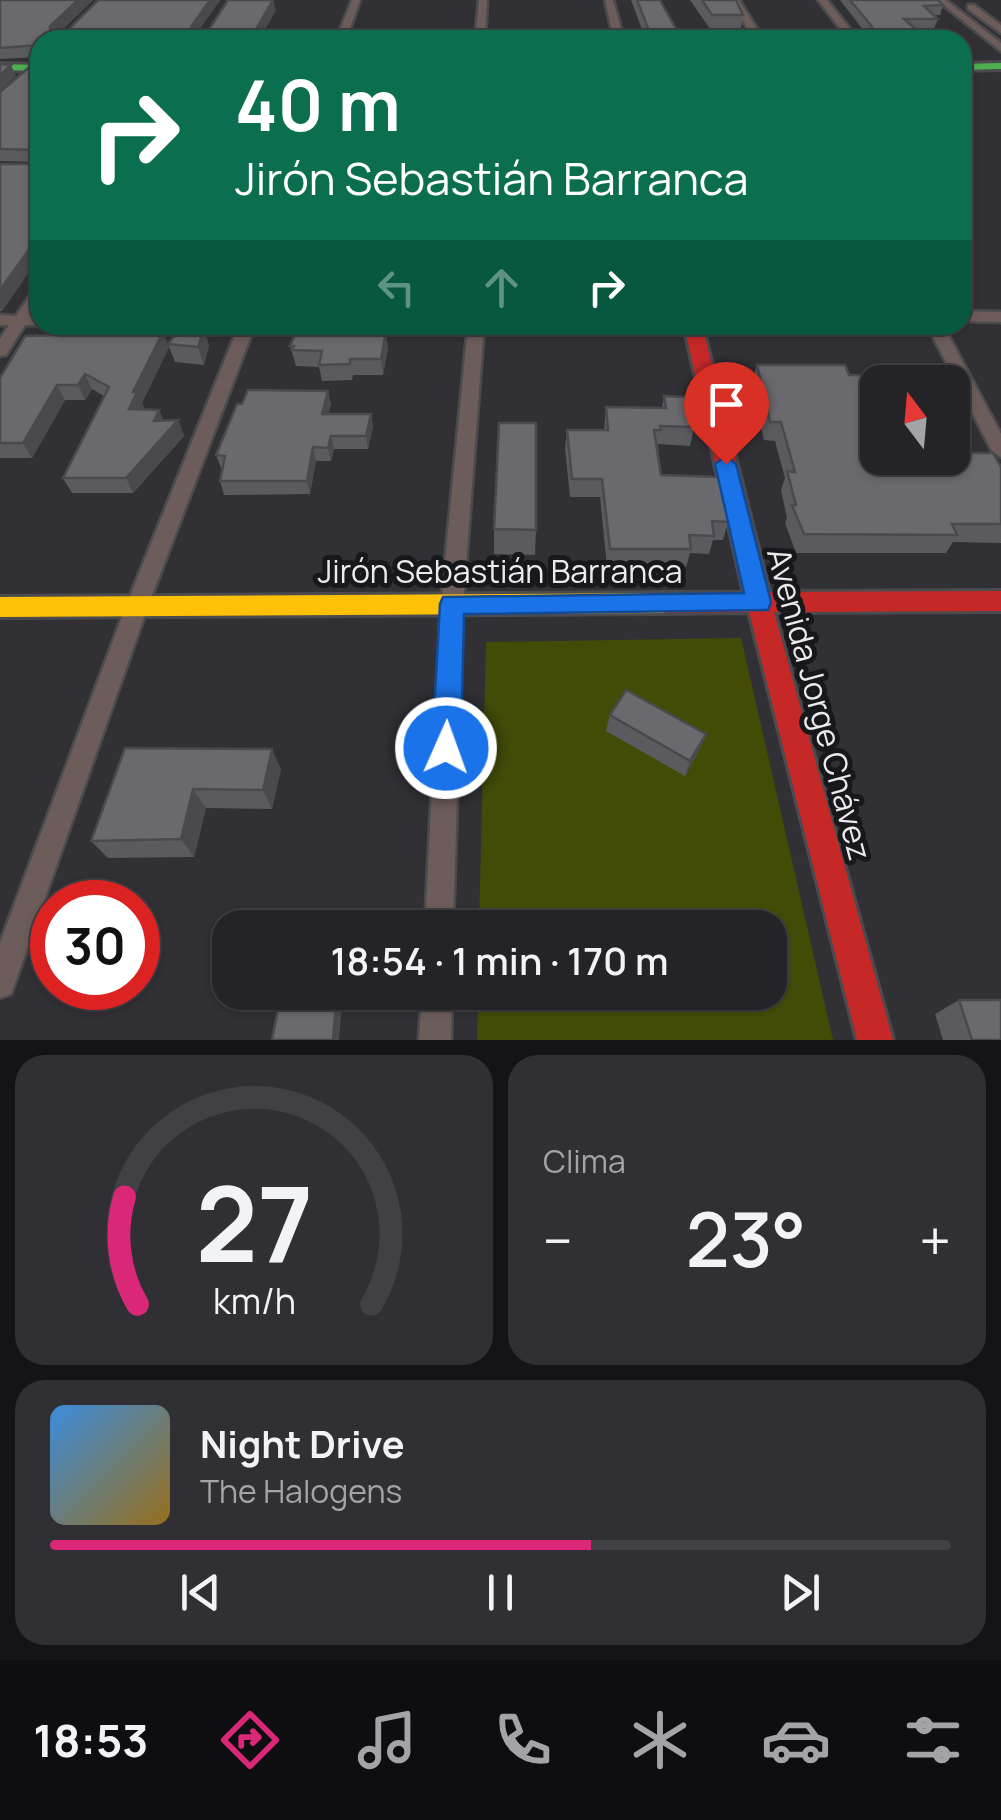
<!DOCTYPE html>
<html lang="es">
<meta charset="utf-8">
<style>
:root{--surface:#242428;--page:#303034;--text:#f1f3f6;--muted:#a3a4a8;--line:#414145;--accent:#db2777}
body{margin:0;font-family:Manrope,sans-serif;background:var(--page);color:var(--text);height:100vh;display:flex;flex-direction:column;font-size:38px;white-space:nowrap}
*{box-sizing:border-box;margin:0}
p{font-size:32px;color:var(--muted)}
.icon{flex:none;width:55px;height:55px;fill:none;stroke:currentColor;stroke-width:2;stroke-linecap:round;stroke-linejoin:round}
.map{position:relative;height:1040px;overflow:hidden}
.panel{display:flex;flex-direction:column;gap:15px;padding:15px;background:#141416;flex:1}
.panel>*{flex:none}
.top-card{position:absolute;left:30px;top:30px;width:942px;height:305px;border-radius:30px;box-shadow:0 2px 8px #0004,0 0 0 2px var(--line);background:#0b6e4f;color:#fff;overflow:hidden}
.needle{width:65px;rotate:344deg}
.buttons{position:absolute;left:860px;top:365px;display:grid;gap:20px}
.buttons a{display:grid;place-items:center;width:110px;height:110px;border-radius:20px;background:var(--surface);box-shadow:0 2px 8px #0004,0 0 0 2px var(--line);font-size:50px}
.speed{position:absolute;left:30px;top:880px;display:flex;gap:20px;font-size:50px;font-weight:700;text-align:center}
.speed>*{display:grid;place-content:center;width:130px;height:130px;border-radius:50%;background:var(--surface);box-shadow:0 2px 8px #0004,0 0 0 2px var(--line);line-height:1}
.speed .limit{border:15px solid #d22;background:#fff;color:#111}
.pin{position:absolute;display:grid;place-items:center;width:85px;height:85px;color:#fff;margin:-102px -42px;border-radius:50% 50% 50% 0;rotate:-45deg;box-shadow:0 0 10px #0007}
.pin .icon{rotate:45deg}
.me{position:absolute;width:110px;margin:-55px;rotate:2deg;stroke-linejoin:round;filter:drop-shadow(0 0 8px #0008)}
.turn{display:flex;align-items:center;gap:35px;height:210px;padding:0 40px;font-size:45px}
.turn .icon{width:130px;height:130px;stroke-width:2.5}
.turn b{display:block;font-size:70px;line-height:85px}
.lanes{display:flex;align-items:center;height:95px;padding:0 40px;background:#0003;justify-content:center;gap:50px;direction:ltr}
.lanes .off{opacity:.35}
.big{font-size:75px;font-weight:600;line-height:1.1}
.panel .card{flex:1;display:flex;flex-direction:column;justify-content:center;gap:15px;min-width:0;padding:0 35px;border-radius:30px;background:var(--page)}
.panel .dial{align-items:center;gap:0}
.dial svg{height:260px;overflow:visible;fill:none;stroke:var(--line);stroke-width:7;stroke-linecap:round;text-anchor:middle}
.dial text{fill:var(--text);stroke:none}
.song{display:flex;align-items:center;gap:30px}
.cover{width:120px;height:120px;border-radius:15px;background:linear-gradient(135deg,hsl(210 70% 55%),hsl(40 70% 35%))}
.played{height:10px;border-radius:5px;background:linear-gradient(90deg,var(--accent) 60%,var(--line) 60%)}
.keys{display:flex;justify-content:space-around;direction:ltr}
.heat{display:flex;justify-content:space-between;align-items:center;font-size:55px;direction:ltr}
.panel .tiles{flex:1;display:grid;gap:15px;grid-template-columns:1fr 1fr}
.card:last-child{grid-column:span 2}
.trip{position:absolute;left:212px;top:910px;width:575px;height:100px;border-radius:30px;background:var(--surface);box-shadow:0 2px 8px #0004,0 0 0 2px var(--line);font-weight:600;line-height:100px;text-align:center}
.tabs{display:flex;height:160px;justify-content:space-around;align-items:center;background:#0e0e10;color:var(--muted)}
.tabs .icon{width:70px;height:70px}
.tabs .active{color:var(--accent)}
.tabs b{font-size:45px;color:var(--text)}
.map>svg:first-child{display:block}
.green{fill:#434c07}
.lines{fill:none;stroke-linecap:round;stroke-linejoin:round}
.street-casing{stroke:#4b4b4e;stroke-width:5}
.fast-casing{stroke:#4b4b4e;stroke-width:6}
.slow-casing{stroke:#4b4b4e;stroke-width:6}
.jam-casing{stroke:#4b4b4e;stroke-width:6}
.street{fill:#6d5d5a;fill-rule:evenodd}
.fast{fill:#4caf50;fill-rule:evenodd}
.slow{fill:#ffc107;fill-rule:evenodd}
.jam{fill:#c62828;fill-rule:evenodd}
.wall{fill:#5b5b5f}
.shaded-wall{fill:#4a4a4d}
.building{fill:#6a6a6e;stroke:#4a4a4d;stroke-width:2.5}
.route{fill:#1a73e8;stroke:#114b97;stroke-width:2.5}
.labels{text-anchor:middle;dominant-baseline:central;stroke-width:10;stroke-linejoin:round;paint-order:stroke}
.street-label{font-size:32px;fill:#eaeaef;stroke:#17181b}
</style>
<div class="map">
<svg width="1001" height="1040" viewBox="0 0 1001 1040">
<rect width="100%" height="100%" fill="#303035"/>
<path class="green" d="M 741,638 L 833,1040 L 477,1040 L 478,993 L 770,992 L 770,928 L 479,927 L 486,642 Z"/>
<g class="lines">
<defs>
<g id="street">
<path d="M 352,0 L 360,0 L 346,40 L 336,40 Z"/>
<path d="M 479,0 L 487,0 L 485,40 L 475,40 Z"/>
<path d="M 605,0 L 613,0 L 624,40 L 614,40 Z"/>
<path d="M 731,0 L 739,0 L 764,40 L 754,40 Z"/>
<path d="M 818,0 L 827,0 L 859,40 L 849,40 Z"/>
<path d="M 937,0 L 946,0 L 1001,43 L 1001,51 Z"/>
<path d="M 968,5 L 974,5 L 1001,25 L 1001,33 L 968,9 Z"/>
<path d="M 40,286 L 40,302 L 31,316 L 40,316 L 40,325 L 43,325 L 25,325 L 6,355 L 0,356 L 0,339 L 9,325 L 0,325 L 0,315 L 16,316 L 35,288 Z"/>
<path d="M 962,311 L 1001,312 L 1001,322 L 962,321 Z"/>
<path d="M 239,325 L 255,325 L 148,606 L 15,983 L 11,994 L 0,998 L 0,943 L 126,606 Z"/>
<path d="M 468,325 L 484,325 L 463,604 L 453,928 L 425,928 L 441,604 Z"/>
<path d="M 927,325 L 943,325 L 1001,434 L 1001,457 L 992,451 Z"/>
<path d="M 422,992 L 452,992 L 451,1040 L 419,1040 Z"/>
</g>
<g id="fast">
<path d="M 1001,63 L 1001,69 L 962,70 L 962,64 Z"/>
<path d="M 0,64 L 40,65 L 40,71 L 0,70 Z"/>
</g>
<path id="slow" d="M 666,593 L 675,596 L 678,603 L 675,610 L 666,613 L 0,617 L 0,597 Z"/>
<path id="jam" d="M 684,325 L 702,325 L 769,592 L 1001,591 L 1001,611 L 774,612 L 893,1040 L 857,1040 L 749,612 L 666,613 L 657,610 L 654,603 L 657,596 L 666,593 L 744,593 Z"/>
</defs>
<use href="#street" class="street-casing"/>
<use href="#fast" class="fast-casing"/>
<use href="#slow" class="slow-casing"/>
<use href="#jam" class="jam-casing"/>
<use href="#street" class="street"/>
<use href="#fast" class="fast"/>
<use href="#slow" class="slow"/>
<use href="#jam" class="jam"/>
</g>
<g class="wall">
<path d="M 0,0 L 93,0 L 60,32 L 66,32 L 98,0 L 220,0 L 198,31 L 208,31 L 276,10 L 264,31 L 320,40 L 40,40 L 40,256 L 2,311 L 0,311 L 0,164 L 35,164 L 36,162 L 0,161 L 0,92 L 38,64 L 38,57 L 0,59 Z"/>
<path d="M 631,0 L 660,0 L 682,40 L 646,40 Z"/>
<path d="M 690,0 L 736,0 L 743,15 L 741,29 L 710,29 Z"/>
<path d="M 840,0 L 938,0 L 943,5 L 940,15 L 934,15 L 938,19 L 934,29 L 916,29 L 921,34 L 919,40 L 871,40 Z"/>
<path d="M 327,325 L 362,325 L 361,332 L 388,348 L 383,375 L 353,375 L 352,380 L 322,381 L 319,367 L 296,366 L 290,346 L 327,328 Z"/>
<path d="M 163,332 L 169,347 L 142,403 L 144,407 L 142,410 L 159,410 L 163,420 L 178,420 L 184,436 L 133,493 L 72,493 L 63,478 L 104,396 L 92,389 L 85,400 L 65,400 L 32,458 L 0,458 L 0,378 Z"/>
<path d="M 168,344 L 209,345 L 204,365 L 175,362 Z"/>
<path d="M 757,365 L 849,375 L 878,382 L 878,458 L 1001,467 L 1001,543 L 953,542 L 946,553 L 796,553 L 785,523 L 787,518 L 781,490 L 785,478 L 775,441 L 764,440 L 751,384 Z"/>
<path d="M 952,387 L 970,410 L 960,429 L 952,430 Z"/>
<path d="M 328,391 L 331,404 L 328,414 L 371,414 L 373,427 L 368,449 L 334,449 L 331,461 L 316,461 L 310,494 L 224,495 L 220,481 L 223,468 L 221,468 L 216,455 L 242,404 Z"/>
<path d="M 664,396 L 694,427 L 690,446 L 658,444 L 661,475 L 728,522 L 723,540 L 713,540 L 709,554 L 690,553 L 686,567 L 607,567 L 600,497 L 570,497 L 565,448 L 567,430 L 604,430 L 606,407 L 662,408 Z"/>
<path d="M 494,529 L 536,530 L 535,555 L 494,554 Z"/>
<path d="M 610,715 L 706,734 L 700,749 L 685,776 L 606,731 Z"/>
<path d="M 125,748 L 281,769 L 272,809 L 206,808 L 194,857 L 108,858 L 91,841 Z"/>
<path d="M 959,1000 L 1001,1040 L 943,1040 L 935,1014 Z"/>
</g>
<g class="shaded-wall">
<path d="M 78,0 L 93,0 L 54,37 L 50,32 L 50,26 Z"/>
<path d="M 210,0 L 220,0 L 196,34 L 192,34 L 191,27 Z"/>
<path d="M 273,0 L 276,10 L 259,40 L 255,31 Z"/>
<path d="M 11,65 L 16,76 L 0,91 L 0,75 Z"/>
<path d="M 40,234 L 40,256 L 2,311 L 0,307 L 0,290 Z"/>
<path d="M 204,328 L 209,345 L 204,365 L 198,347 Z"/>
<path d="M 163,332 L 169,347 L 142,403 L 144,407 L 136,425 L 129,409 L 133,392 Z"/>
<path d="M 386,332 L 388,348 L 383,375 L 381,359 Z"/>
<path d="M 85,374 L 92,389 L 85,400 L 78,385 Z"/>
<path d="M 57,385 L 65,400 L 32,458 L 23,443 Z"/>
<path d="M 328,391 L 331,404 L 324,427 L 322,414 Z"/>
<path d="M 159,410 L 165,425 L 154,421 Z"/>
<path d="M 371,414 L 373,427 L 368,449 L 366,436 Z"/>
<path d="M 178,420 L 184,436 L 133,493 L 126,478 Z"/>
<path d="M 331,436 L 334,449 L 331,461 L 328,448 Z"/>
<path d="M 313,447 L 316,461 L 310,494 L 307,481 Z"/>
<path d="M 706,734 L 700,749 L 685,776 L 690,761 Z"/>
<path d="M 272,749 L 281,769 L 272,809 L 263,790 Z"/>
<path d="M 193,789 L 206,808 L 194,857 L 181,839 Z"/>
<path d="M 337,992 L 343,992 L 339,1040 L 333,1040 Z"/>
</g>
<g class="building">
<path d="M 0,0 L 78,0 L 50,26 L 50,32 L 66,32 L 98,0 L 210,0 L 191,27 L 192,32 L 208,31 L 228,0 L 273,0 L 255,31 L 319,31 L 314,40 L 217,40 L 221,34 L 156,35 L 152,40 L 40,40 L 40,234 L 0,290 L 0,164 L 35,164 L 38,160 L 37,150 L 0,149 L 0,92 L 32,65 L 38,64 L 38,45 L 0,48 Z"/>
<path d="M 637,0 L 660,0 L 682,40 L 649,40 L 648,28 Z"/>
<path d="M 702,0 L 736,0 L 743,15 L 712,15 Z"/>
<path d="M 850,0 L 938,0 L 943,5 L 924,6 L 938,19 L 904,19 L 921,34 L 878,34 Z"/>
<path d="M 0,64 L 11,65 L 0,75 Z"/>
<path d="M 327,325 L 356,325 L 355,332 L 386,332 L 381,359 L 350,359 L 350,364 L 319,365 L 322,351 L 292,350 L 294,346 L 290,346 L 298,327 L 327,328 Z"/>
<path d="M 182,326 L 204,328 L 198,347 L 168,344 Z"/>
<path d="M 163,332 L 133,392 L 137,392 L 129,409 L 159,410 L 154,421 L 178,420 L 126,478 L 63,478 L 109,387 L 85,374 L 78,385 L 57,385 L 23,443 L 0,443 L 0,378 L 25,336 Z"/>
<path d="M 757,365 L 845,365 L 849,375 L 944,376 L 949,382 L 878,382 L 878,458 L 952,458 L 952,453 L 993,453 L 1001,467 L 1001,524 L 952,524 L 957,535 L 804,534 L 792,505 L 796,505 L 787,471 L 795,472 L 781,422 L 770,422 Z"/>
<path d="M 952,387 L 970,410 L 952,412 Z"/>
<path d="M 248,390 L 328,391 L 322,414 L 371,414 L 366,436 L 331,436 L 328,448 L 313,447 L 307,481 L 220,481 L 225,456 L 216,455 L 237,404 L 242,404 Z"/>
<path d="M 664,396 L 689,397 L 694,427 L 660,426 L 661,430 L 654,430 L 661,475 L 720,477 L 728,522 L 712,521 L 714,536 L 689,535 L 691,549 L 610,549 L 602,479 L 572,479 L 567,430 L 608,430 L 606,407 L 666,408 Z"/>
<path d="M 499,423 L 536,423 L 536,530 L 494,529 Z"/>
<path d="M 626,690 L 706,734 L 690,761 L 610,715 Z"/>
<path d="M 125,748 L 272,749 L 263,790 L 193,789 L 181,839 L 91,841 Z"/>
<path d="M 271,923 L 406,925 L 406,928 L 271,928 Z"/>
<path d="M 281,992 L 337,992 L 333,1040 L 272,1040 Z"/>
<path d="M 959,1000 L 1001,1000 L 1001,1040 L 972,1040 Z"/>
</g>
<path class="route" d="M 726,456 L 736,464 L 771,602 L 768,610 L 464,614 L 461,748 L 457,757 L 446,761 L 436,757 L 432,748 L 440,604 L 443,597 L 744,593 L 715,464 Z"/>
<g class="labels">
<g class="street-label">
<text x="500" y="571">Jirón Sebastián Barranca</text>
<text transform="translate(820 704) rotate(75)">Avenida Jorge Chávez</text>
</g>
</g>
</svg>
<div class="buttons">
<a><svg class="needle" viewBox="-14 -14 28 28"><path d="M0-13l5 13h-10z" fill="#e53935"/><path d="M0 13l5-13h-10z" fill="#a3a4a8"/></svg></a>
</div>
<div class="speed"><div class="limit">30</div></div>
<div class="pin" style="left:726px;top:464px;background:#d93025"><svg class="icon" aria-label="arrive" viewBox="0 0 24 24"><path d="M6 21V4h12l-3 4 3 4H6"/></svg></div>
<svg class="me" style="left:446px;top:748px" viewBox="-20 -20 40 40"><circle r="17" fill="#1a73e8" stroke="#fff" stroke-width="3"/><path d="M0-11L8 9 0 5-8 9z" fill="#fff"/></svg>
<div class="trip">18:54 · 1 min · 170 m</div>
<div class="top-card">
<div class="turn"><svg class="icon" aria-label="right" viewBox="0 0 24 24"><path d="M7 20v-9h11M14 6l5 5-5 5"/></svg><div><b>40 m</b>Jirón Sebastián Barranca</div></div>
<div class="lanes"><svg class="icon off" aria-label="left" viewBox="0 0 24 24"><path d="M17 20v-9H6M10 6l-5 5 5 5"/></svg><svg class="icon off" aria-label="ahead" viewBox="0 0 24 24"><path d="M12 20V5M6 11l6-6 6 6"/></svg><svg class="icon" aria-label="right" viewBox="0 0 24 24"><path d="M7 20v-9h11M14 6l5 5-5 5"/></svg></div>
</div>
</div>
<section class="panel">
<div class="tiles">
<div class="card dial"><svg viewBox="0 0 100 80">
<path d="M14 69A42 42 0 1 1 86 69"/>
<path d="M14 69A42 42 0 0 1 10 36" stroke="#db2777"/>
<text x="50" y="56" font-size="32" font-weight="700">27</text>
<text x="50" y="72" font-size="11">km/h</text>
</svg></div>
<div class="card"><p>Clima</p>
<div class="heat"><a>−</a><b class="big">23°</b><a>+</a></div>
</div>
<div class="card">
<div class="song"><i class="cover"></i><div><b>Night Drive</b><p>The Halogens</p></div></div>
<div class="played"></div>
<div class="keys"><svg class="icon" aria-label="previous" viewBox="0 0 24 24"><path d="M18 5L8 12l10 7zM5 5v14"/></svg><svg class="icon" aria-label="pause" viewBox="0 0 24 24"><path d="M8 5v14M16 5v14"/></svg><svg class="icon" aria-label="next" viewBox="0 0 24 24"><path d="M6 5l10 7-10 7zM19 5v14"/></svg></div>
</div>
</div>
</section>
<nav class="tabs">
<b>18:53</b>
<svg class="icon active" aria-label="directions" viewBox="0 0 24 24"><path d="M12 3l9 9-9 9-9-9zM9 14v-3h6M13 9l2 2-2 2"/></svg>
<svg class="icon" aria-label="music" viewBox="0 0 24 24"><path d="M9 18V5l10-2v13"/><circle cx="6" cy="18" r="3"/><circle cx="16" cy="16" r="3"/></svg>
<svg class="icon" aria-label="phone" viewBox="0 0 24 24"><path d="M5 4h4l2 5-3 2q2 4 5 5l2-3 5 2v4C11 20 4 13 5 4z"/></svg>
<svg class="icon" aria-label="climate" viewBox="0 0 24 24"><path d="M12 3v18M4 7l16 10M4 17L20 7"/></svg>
<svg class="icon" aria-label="car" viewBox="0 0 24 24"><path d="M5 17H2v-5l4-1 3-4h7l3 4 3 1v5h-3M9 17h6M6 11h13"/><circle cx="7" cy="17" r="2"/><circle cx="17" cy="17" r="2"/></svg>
<svg class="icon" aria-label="filters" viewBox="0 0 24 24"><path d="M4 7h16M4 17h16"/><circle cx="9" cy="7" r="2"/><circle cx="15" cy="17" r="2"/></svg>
</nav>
